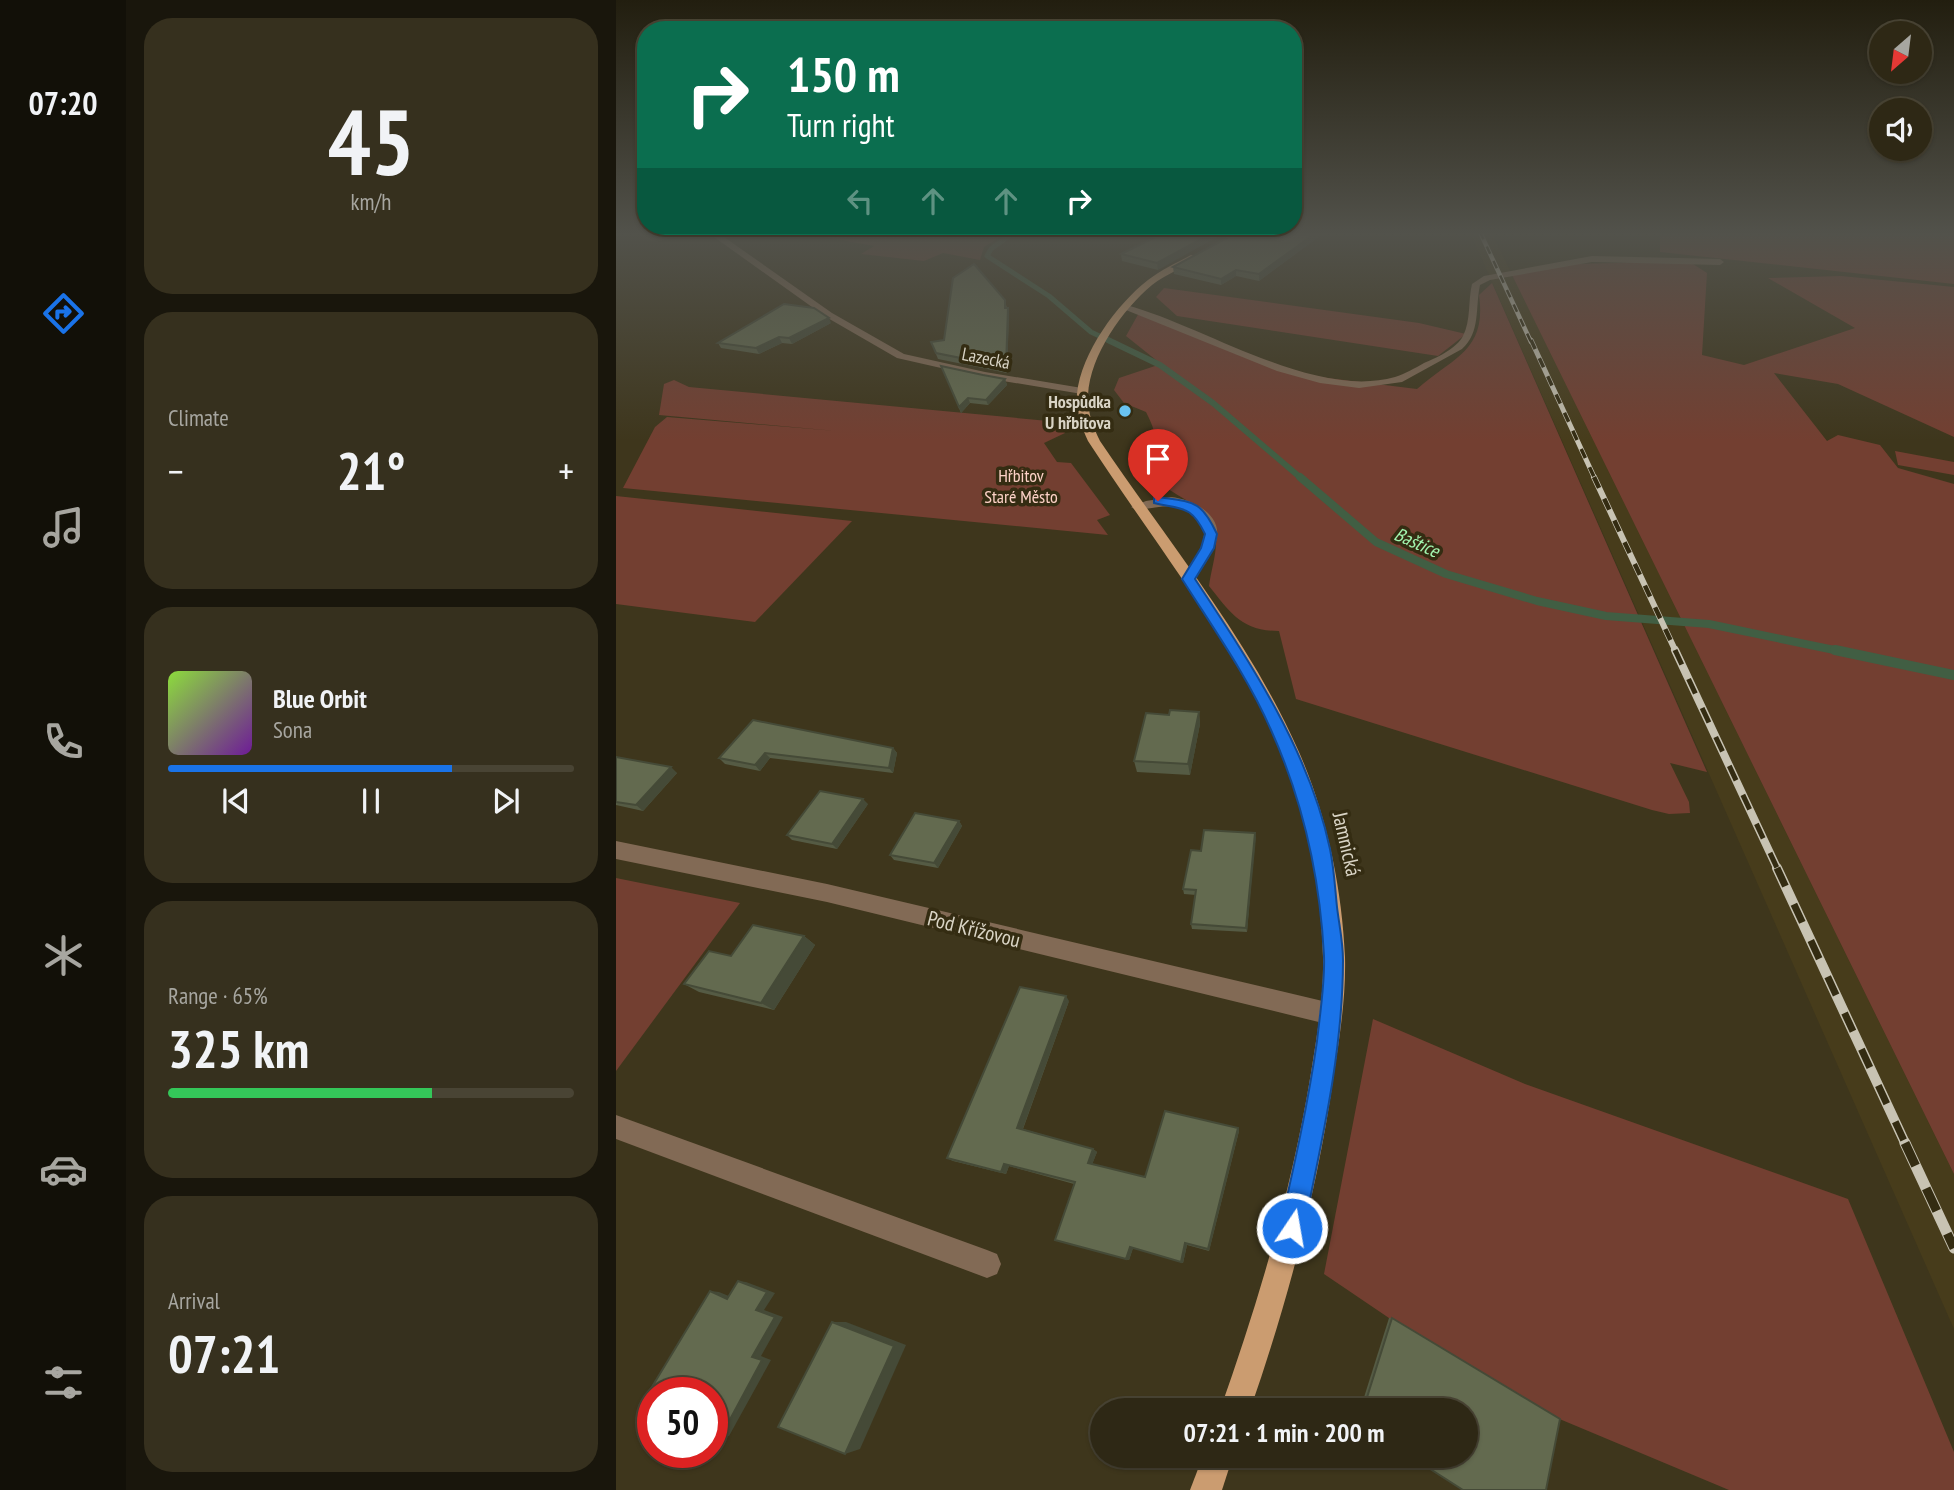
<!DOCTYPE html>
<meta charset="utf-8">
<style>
:root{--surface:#2e2815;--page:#36301e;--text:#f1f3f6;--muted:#a7a6a0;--line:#494434;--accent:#1a73e8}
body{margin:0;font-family:"PT Sans Narrow",sans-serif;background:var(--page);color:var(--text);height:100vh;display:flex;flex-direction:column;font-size:26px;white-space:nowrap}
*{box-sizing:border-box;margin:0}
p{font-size:23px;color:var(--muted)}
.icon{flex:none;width:38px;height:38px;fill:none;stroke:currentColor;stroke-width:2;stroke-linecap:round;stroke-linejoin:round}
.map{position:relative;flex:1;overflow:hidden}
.drawer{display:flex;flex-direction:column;gap:18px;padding:18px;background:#19160c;width:490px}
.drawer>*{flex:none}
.guide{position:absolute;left:21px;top:21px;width:665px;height:214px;border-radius:28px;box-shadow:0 2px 5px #0004,0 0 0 2px var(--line);background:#0b6e4f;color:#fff;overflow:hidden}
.needle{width:46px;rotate:208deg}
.controls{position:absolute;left:1253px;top:21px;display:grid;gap:14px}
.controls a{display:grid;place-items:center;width:63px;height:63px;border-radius:50%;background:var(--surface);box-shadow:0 2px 5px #0004,0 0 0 2px var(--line);font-size:35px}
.speed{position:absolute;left:21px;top:1377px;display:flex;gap:14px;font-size:35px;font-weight:700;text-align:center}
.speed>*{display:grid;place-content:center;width:91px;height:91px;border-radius:50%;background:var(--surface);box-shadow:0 2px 5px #0004,0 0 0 2px var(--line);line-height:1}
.speed .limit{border:10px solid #d22;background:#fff;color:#111}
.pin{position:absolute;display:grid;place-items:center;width:60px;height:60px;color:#fff;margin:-72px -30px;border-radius:50% 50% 50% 0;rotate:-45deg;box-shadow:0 0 7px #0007}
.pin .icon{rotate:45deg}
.me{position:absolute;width:77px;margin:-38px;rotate:12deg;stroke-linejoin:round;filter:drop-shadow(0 0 5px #0008)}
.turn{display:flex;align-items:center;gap:24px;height:147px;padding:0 35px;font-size:32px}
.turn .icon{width:91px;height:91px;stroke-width:2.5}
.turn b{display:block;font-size:49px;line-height:60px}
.lanes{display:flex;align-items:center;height:66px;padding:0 35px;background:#0003;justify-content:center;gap:35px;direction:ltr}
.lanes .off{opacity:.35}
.big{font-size:52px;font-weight:700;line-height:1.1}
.drawer .widget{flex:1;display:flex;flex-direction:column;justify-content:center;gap:10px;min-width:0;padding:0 24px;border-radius:28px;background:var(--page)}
.drawer .dial{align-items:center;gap:0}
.dial b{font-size:91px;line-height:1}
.song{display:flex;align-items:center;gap:21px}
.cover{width:84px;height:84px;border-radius:10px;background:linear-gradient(135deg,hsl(90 70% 55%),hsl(280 70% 35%))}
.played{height:7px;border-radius:4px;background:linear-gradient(90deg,var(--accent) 70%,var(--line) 70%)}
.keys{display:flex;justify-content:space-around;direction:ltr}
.heat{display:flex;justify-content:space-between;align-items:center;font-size:38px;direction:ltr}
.charge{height:10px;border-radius:5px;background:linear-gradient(90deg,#34c759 65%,var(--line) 0)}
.trip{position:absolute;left:474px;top:1398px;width:388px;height:70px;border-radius:35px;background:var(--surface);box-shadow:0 2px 5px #0004,0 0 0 2px var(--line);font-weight:700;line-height:70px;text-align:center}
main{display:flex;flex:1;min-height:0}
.dock{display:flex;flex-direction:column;width:126px;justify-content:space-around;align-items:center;background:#121008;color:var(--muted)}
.dock .icon{width:49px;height:49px}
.dock .selected{color:var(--accent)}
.dock b{font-size:32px;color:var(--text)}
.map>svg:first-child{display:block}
.built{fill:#473c1b}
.green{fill:#733f31}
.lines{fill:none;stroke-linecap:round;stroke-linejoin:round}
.stream-far3{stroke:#415e43;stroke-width:5}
.stream-far2{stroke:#415e43;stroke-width:6}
.stream-far1{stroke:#415e43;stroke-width:8}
.stream{stroke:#415e43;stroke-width:10}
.minor{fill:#826a55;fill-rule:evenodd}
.major{fill:#cb9c70;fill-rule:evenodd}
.rail-far5-casing{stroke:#c8c3b3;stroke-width:4.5}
.rail-far4-casing{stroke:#c8c3b3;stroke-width:5}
.rail-far3-casing{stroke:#c8c3b3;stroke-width:6}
.rail-far2-casing{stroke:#c8c3b3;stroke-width:8}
.rail-far1-casing{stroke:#c8c3b3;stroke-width:10}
.rail-casing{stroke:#c8c3b3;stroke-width:11}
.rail-far5{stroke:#342c12;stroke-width:2.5;stroke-dasharray:8;stroke-linecap:butt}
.rail-far4{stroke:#342c12;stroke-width:3.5;stroke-dasharray:10;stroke-linecap:butt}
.rail-far3{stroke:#342c12;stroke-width:4.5;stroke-dasharray:12;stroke-linecap:butt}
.rail-far2{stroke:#342c12;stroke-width:5;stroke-dasharray:16;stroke-linecap:butt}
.rail-far1{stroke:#342c12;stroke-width:7;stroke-dasharray:20;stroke-linecap:butt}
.rail{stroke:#342c12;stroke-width:9;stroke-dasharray:25;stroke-linecap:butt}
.wall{fill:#555b44}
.shaded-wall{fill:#454a37}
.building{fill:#636a4f;stroke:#454a37;stroke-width:2}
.route{fill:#1a73e8;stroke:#114b97;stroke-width:2}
.poi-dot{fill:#6ac3f1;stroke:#342c12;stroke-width:2.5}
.labels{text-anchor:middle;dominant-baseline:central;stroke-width:7;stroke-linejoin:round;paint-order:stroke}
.far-street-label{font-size:18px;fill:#d9d4c5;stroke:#342c12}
.far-poi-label{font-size:18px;font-weight:bold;fill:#d9d4c5;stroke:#342c12;text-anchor:end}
.far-park-label{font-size:18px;fill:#fdd2c7;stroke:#342c12}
.far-water-label{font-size:19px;font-style:italic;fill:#a2f5af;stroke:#342c12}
.street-label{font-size:21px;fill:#d9d4c5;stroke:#342c12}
</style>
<main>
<nav class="dock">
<b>07:20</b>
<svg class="icon selected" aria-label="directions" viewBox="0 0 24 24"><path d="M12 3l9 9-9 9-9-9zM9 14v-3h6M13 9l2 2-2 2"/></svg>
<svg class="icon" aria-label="music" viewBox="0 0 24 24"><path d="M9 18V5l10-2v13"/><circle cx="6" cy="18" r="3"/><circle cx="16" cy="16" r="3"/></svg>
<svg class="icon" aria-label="phone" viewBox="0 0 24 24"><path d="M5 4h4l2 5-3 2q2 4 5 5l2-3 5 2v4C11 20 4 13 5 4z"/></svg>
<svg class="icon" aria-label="climate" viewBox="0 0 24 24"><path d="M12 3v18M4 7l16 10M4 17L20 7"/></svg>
<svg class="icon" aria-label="car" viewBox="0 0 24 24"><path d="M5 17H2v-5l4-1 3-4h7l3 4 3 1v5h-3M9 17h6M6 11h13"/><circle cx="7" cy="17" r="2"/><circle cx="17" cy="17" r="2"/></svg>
<svg class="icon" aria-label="filters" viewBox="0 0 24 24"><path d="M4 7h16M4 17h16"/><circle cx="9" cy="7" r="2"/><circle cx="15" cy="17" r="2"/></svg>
</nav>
<section class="drawer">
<div class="widget dial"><b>45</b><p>km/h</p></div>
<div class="widget"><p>Climate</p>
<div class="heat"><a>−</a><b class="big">21°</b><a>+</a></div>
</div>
<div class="widget">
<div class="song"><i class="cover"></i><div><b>Blue Orbit</b><p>Sona</p></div></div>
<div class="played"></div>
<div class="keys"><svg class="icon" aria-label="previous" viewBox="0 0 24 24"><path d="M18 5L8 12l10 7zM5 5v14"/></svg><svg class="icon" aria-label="pause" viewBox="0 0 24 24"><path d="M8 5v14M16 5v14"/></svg><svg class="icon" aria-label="next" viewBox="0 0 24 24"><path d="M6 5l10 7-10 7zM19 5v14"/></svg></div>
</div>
<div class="widget"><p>Range · 65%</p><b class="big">325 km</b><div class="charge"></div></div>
<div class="widget"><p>Arrival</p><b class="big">07:21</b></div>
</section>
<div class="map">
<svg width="1338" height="1490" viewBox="0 0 1338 1490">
<rect width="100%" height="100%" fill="#3e361c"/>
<path class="built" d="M 854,232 L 875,232 L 1338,1174 L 1338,1329 Z"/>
<g class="green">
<path d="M 181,232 L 392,232 L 368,247 L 364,260 L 327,253 L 308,261 L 245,254 L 258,246 Z"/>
<path d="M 1044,232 L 1338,232 L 1338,284 L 1044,252 Z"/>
<path d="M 1041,262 L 1077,264 L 1091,273 L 1086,355 L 1128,365 L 1239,328 L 1152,278 L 1225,276 L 1338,287 L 1338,437 L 1222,384 L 1158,373 L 1211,441 L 1222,435 L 1264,445 L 1282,468 L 1338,484 L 1338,1174 L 896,275 L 956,264 Z"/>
<path d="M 876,283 L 1091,772 L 1054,763 L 1073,802 L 1074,813 L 1053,814 L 1036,810 L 680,699 L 663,631 C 625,631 614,612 593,586 C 595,570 601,553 600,537 C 599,502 541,495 526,463 C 542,441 542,436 530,412 L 508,403 L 498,390 L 503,378 L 545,364 L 510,336 L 524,311 L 679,374 L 801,389 C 837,357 871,351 863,295 Z"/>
<path d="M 548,288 L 803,323 L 850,334 L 822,356 L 561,316 L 540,297 Z"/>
<path d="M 58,380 L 73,387 L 443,422 L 449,433 L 428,443 L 441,462 L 455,463 L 494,515 L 481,520 L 492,535 L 7,488 L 39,427 L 51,417 L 220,431 L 43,415 L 48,384 Z"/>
<path d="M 1279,451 L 1338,462 L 1338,475 L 1282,465 Z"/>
<path d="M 0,496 L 236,521 L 139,622 L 0,604 Z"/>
<path d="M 0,878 L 124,903 L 0,1071 Z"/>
<path d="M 757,1019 L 909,1084 L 1232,1199 L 1338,1452 L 1338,1490 L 1113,1490 L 934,1415 L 773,1318 L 708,1274 Z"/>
</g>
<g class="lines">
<path class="stream-far3" d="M 398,232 L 375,249 L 371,256 L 433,296 L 475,332 L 496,342"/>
<path class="stream-far2" d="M 492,340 L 544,365 L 597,403 L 686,479"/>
<path class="stream-far1" d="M 684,477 L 760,542 L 830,574 L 921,601 L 990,616 L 1093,624 L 1228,652"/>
<path class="stream" d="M 1219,650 L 1338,675"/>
<g class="minor">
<path d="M 91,232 L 101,232 L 216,313 L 288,354 L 369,372 L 466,388 L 471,391 L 466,394 L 369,378 L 281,358 L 210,317 Z"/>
<path d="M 976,256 L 1104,259 L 1108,262 L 1104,265 L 976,262 L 874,280 L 864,285 C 859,308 865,332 846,349 L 786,382 L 743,388 L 704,383 L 661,371 L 505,308 L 510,305 C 589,326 698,400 779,377 C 789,374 799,368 808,363 C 820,358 840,349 847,336 C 855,321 852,300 856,284 L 868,276 Z"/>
<path d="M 555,497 C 575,499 605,513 601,538 C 598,553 585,569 577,582 L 572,584 L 565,579 C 572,567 587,550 588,535 C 589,498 544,505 522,511 L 515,507 L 530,501 Z"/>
<path d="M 0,841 L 211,884 L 715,1003 L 723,1006 L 726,1014 L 723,1022 L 715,1025 L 211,902 L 0,859 Z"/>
<path d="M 0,1115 L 371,1250 L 381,1254 L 385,1264 L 381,1274 L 371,1278 L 0,1139 Z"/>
</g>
<g class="major">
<path d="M 575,255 L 582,257 C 568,268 550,274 536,285 C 507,309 474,355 472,395 C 471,411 477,427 484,441 C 552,542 634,640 683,752 C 711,816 726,888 729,957 C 730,996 724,1035 718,1073 C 702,1188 672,1301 634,1410 L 604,1410 C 643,1300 676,1189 695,1073 C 701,1035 708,996 707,957 C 705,879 688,798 654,727 C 605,625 533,535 472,441 C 465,426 460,410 461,394 C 465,353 501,304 532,280 C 545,270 560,263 575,255 Z"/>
<path d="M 587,1456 L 617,1456 L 606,1490 L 574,1490 Z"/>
</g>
<defs>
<path id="rail-far5" d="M 864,232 L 915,342"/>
<path id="rail-far4" d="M 915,340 L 979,479"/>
<path id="rail-far3" d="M 978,477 L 1060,652"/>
<path id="rail-far2" d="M 1059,650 L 1162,870"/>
<path id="rail-far1" d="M 1161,868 L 1290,1145"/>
<path id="rail" d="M 1289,1143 L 1338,1248"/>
</defs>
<use href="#rail-far5" class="rail-far5-casing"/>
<use href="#rail-far4" class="rail-far4-casing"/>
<use href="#rail-far3" class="rail-far3-casing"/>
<use href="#rail-far2" class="rail-far2-casing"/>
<use href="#rail-far1" class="rail-far1-casing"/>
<use href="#rail" class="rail-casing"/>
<use href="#rail-far5" class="rail-far5"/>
<use href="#rail-far4" class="rail-far4"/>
<use href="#rail-far3" class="rail-far3"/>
<use href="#rail-far2" class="rail-far2"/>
<use href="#rail-far1" class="rail-far1"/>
<use href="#rail" class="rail"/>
</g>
<g class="wall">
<path d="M 550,232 L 542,270 L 506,261 L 505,254 Z"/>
<path d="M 709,232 L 643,281 L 620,276 L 605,285 L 558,274 L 557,267 Z"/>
<path d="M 390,305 L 393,313 L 391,373 L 322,359 L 315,342 L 328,340 Z"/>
<path d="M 215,323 L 176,344 L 166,343 L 143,354 L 105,348 L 102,343 Z"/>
<path d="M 325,366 L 389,379 L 391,385 L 372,405 L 354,403 L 345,413 Z"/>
<path d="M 583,712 L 584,724 L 574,775 L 521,772 L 518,761 L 553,715 Z"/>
<path d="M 137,720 L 277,748 L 281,753 L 277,773 L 154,758 L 144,771 L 109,764 L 103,758 Z"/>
<path d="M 0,757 L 61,773 L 27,811 L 0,805 Z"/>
<path d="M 252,804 L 221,849 L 176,840 L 171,835 Z"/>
<path d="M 343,821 L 346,826 L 322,868 L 278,860 L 274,855 Z"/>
<path d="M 639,833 L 631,932 L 576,929 L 575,924 L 580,895 L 568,894 L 567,889 L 585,851 Z"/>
<path d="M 188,936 L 199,945 L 158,1010 L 83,992 L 68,984 Z"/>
<path d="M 453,1001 L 407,1129 L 477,1149 L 481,1152 L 476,1164 L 529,1177 L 622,1128 L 623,1131 L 593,1251 L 571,1245 L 567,1263 L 517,1248 L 513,1260 L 439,1240 L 458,1184 L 393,1166 L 390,1174 L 337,1161 L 331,1158 Z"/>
<path d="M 773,1318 L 776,1318 L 850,1410 L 744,1410 Z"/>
</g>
<g class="shaded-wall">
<path d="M 598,232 L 610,232 L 542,270 L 541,263 Z"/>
<path d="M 701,232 L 709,232 L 643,281 L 643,274 Z"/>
<path d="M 620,270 L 620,276 L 605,285 L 605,279 Z"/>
<path d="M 392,308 L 393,313 L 391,373 L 390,367 Z"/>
<path d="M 213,318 L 215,323 L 176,344 L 173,338 Z"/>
<path d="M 163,337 L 166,343 L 143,354 L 140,348 Z"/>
<path d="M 389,379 L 391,385 L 372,405 L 370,400 Z"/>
<path d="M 352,398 L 354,403 L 345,413 L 343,407 Z"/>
<path d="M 583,712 L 584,724 L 574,775 L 572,764 Z"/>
<path d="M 277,748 L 281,753 L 277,773 L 273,768 Z"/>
<path d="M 149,753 L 154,758 L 144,771 L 139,765 Z"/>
<path d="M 55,767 L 61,773 L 27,811 L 20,805 Z"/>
<path d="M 247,799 L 252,804 L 221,849 L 216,844 Z"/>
<path d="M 343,821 L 346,826 L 322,868 L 318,863 Z"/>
<path d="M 639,833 L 640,838 L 631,932 L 630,928 Z"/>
<path d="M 188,936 L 199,945 L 158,1010 L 145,1003 Z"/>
<path d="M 450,996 L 453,1001 L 406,1131 L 401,1128 Z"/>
<path d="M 622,1128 L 623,1131 L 593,1251 L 592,1249 Z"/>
<path d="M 477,1149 L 481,1152 L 476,1165 L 472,1163 Z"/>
<path d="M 388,1164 L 393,1166 L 390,1174 L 385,1172 Z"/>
<path d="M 569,1243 L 571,1245 L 567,1263 L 565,1262 Z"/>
<path d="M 514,1247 L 517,1248 L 513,1260 L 510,1259 Z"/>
<path d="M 122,1281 L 130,1282 L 159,1293 L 148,1310 L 167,1317 L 145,1356 L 155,1360 L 113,1436 L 104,1438 L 136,1357 Z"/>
<path d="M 94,1291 L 103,1292 L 120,1299 L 111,1299 Z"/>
<path d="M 216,1322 L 230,1322 L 290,1345 L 244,1449 L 229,1454 Z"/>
</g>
<g class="building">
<path d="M 550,232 L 598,232 L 541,263 L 505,254 Z"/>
<path d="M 622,232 L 701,232 L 643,274 L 620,270 L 605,279 L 557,267 Z"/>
<path d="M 358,264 L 389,300 L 389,308 L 392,308 L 390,367 L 320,353 L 315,342 L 328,340 L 337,278 Z"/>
<path d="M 168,304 L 198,308 L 213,318 L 173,338 L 163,337 L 140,348 L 102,343 Z"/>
<path d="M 325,366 L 367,375 L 389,379 L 370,400 L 352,398 L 343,407 Z"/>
<path d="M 554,710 L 583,712 L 572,764 L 518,761 L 530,713 L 553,715 Z"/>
<path d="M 137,720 L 277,748 L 273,768 L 149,753 L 139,765 L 103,758 Z"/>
<path d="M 0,757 L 55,767 L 20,805 L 0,802 Z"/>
<path d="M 204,791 L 247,799 L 216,844 L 171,835 Z"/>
<path d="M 299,813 L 343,821 L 318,863 L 274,855 Z"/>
<path d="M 588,830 L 639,833 L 630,928 L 575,924 L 580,890 L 567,889 L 575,850 L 585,851 Z"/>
<path d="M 137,925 L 188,936 L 145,1003 L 68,984 L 93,951 L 115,956 Z"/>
<path d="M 404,987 L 450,996 L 401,1128 L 477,1149 L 472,1163 L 529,1177 L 549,1111 L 622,1128 L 592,1249 L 569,1243 L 565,1262 L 514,1247 L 510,1259 L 439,1240 L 459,1182 L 388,1164 L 385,1172 L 331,1158 Z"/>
<path d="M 122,1281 L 151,1292 L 140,1310 L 159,1317 L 136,1357 L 146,1360 L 104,1438 L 96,1435 L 96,1393 L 37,1393 L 37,1410 L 25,1405 L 94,1291 L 111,1299 Z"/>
<path d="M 776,1318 L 944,1419 L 930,1490 L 847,1490 L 794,1456 L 850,1456 L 850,1410 L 747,1410 Z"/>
<path d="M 216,1322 L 278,1346 L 229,1454 L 162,1427 Z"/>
</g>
<linearGradient id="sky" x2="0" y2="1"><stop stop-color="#221e0f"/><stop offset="0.53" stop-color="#52524b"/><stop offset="1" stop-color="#52524b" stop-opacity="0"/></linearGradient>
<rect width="1338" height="441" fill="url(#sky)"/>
<path class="route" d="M 542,497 C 578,502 585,500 601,534 L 598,548 L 579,579 C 634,662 693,750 714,849 C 718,868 719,888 721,907 C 723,924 727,942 727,960 C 727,1051 706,1140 688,1228 L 685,1237 L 676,1240 L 667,1237 L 664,1228 C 678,1166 692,1104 701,1041 C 704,1013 709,984 708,956 C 704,878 687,801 655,730 C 632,677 597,628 566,579 L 585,548 L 589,534 C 575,505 567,510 538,503 L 538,498 Z"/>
<circle class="poi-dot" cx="509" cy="411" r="7"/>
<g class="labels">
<g class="far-street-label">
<text transform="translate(370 358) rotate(11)">Lazecká</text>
</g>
<g class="far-poi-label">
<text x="495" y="401">Hospůdka<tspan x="495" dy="21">U hřbitova</tspan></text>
</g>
<g class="far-park-label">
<text x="405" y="475">Hřbitov<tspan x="405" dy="21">Staré Město</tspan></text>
</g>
<g class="far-water-label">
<text transform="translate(801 542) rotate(24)">Baštice</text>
</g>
<g class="street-label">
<text transform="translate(731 844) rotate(77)">Jamnická</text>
<text transform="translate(358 929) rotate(14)">Pod Křížovou</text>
</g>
</g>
</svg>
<div class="controls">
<a><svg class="needle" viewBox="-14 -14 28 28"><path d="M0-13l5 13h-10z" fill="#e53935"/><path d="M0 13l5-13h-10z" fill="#a7a6a0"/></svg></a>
<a><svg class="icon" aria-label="sound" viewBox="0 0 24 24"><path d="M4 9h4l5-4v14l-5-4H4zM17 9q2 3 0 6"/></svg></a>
</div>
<div class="speed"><div class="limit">50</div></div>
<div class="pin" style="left:542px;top:501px;background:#d93025"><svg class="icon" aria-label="arrive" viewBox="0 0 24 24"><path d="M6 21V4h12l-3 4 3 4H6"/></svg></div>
<svg class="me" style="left:676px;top:1228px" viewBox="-20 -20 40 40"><circle r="17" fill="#1a73e8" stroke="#fff" stroke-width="3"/><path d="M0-11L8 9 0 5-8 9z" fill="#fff"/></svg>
<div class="trip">07:21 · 1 min · 200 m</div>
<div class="guide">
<div class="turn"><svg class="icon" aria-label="right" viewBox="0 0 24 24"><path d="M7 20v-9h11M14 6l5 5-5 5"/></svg><div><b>150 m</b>Turn right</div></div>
<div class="lanes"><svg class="icon off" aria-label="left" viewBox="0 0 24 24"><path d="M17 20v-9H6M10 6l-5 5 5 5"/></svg><svg class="icon off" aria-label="ahead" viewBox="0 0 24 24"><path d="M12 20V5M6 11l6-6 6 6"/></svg><svg class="icon off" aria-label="ahead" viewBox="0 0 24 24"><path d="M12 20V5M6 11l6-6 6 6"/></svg><svg class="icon" aria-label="right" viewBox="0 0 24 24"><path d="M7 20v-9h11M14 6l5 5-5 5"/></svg></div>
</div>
</div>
</main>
